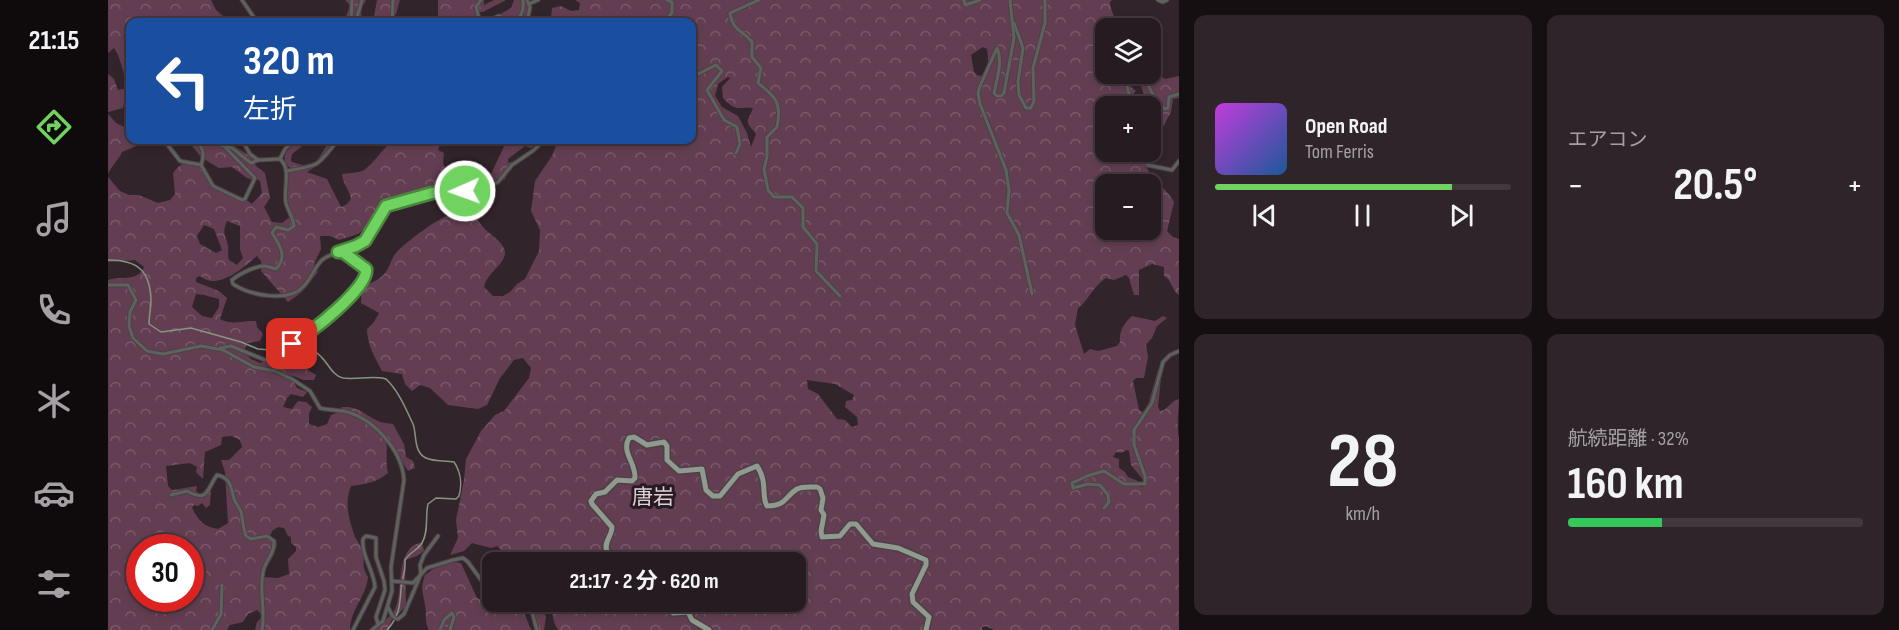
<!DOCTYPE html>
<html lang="ja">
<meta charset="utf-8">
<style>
:root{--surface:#261b20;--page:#2e2429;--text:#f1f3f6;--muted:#a4a1a5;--line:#42393e;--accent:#70d35f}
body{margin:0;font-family:"Sofia Sans Condensed","Noto Sans JP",sans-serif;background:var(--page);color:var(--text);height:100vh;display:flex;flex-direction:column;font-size:22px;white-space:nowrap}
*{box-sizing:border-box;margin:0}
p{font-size:20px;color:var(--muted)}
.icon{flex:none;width:33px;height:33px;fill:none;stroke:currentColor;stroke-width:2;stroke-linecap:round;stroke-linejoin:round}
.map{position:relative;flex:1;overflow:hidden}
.panel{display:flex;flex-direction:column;gap:15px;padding:15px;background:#150f12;width:720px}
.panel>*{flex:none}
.hud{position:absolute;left:18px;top:18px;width:570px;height:126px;border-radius:12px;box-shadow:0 3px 9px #0003,0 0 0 2px var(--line);background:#1a4fa0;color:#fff;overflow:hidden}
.controls{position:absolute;left:987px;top:18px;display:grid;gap:12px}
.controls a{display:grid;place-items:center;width:66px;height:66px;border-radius:12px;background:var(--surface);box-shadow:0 3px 9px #0003,0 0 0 2px var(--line);font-size:30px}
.speed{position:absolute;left:18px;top:534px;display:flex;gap:12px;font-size:30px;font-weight:700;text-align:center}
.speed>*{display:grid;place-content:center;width:78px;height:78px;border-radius:50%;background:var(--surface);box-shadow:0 3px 9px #0003,0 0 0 2px var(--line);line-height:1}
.speed .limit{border:9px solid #d22;background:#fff;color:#111}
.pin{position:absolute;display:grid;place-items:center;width:51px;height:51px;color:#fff;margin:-26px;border-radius:12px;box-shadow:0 3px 9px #0006}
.me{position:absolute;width:66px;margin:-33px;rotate:268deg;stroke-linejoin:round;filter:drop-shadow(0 0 4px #0008)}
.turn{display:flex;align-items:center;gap:21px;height:126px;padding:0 18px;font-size:27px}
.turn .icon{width:78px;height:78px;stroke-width:2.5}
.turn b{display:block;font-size:42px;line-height:51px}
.big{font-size:45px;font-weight:700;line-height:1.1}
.panel .tile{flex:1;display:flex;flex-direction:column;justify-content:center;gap:9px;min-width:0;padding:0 21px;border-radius:12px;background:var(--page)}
.panel .dial{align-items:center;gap:0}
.dial b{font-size:78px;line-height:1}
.song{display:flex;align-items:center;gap:18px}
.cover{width:72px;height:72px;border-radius:9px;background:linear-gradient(135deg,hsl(290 70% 55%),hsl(210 70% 35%))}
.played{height:6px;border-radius:3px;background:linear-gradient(90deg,var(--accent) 80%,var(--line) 80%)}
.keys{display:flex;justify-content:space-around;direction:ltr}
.heat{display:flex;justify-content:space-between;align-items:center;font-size:33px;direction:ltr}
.charge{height:9px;border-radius:4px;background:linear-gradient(90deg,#34c759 32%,var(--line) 0)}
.panel .tiles{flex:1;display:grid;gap:15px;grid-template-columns:repeat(2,1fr)}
.trip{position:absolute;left:374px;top:552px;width:324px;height:60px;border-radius:12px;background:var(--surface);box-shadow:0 3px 9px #0003,0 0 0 2px var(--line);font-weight:700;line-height:60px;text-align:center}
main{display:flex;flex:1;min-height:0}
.menu{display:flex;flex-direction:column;width:108px;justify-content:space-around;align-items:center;background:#0f0b0d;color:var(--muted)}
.menu .icon{width:42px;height:42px}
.menu .on{color:var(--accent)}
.menu b{font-size:27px;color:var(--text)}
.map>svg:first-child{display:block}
.forest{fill:url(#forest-crowns);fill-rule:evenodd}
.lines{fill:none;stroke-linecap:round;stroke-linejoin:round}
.stream{stroke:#84967f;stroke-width:1.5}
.minor-casing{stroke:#4d4046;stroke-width:5}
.primary-casing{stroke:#4d4046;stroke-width:8}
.minor{stroke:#5d625c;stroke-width:3}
.primary{stroke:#909a8e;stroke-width:5}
.route-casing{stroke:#49893e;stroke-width:15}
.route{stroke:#70d35f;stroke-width:10}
.labels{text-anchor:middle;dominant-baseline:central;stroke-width:6;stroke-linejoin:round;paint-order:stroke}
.quarter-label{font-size:21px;fill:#dbd1d6;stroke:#281a22}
</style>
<main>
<nav class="menu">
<b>21:15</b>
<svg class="icon on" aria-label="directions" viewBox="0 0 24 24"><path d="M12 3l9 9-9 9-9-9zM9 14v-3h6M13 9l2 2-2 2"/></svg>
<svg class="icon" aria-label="music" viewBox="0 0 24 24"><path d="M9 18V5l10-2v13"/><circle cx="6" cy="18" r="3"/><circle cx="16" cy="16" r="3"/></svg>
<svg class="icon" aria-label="phone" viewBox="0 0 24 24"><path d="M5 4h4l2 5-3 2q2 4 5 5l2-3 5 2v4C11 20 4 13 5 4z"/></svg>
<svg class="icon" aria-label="climate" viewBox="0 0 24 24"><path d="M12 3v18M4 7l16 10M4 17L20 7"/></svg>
<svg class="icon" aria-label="car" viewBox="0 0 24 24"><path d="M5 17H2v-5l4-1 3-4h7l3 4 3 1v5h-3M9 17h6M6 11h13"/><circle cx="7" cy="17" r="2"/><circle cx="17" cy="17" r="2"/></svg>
<svg class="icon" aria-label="filters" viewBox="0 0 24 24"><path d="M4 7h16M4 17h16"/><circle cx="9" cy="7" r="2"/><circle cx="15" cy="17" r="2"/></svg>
</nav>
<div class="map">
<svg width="1071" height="630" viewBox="0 0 1071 630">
<defs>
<pattern id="forest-crowns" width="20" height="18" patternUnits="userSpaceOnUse" patternTransform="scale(1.5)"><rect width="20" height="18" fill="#633e52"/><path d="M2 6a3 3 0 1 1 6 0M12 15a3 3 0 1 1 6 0" fill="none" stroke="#79596a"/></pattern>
</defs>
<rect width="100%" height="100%" fill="#32242b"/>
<g class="forest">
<path d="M 0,0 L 103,0 L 108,10 L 122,22 L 22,22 L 22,93 L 18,94 L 15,108 L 0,112 L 0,74 L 6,79 L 10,90 L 20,88 C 15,74 14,60 6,48 L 0,53 Z"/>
<path d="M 237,0 L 258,0 L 253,9 L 254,22 L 222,22 L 224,17 L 238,17 L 242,5 Z"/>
<path d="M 269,0 L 292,0 L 288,14 L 283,22 L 265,22 Z"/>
<path d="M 330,0 L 376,0 L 376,5 L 386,0 L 398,0 L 375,12 L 368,12 L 370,22 L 327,22 L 330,17 Z"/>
<path d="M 406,0 L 420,0 L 420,10 L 415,22 L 385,22 L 386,18 L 403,8 Z"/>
<path d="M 467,0 L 1004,0 L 1002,2 C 1002,11 1008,17 1009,26 L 1016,28 L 998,28 L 998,74 L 1015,74 L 1015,80 L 1028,91 L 1022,98 L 1024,106 L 998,106 L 998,152 L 1029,152 C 1034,157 1036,162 1039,168 C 1045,181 1059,189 1066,202 L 1059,231 L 1065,237 L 1071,239 L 1071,295 C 1064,291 1064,280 1056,276 L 1056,267 L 1044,264 L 1031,270 L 1031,295 L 1026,295 L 1021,278 L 1018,275 L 1006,280 L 998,278 C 985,286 981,300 970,308 L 967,325 L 976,354 L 982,349 L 990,351 L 1009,346 L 1012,342 C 1011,331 1016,323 1024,316 L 1047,321 L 1055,316 L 1059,318 L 1049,326 L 1044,338 L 1038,344 L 1040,357 L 1036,378 L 1028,378 L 1025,381 L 1031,410 L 1035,412 L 1039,409 L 1050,370 L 1054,368 L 1050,407 L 1052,411 L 1056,410 L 1066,401 L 1071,399 C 1071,409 1068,429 1071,437 L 1071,630 L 886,630 L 878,626 L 874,627 L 874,630 L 450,630 C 444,621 445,611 440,602 L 687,602 L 687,562 L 405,562 L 389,546 L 383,548 L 364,543 L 356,551 L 342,555 L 350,538 L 348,520 L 356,480 L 358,459 L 373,431 L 387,415 L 396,411 L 421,378 L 423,368 L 415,358 L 406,360 L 392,378 L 379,405 L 370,409 L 340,405 L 322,388 L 312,385 L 304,391 L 297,384 L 294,374 L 274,371 C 267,358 259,344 259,329 L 266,322 L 271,313 L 253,303 C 254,279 265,287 277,273 C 282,267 283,259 288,253 C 300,240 329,219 345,213 C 350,211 358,212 363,211 C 367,216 370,222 375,227 C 384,238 407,246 392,264 C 386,271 378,277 376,287 L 385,296 L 395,296 L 402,292 L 409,284 L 417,279 L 431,251 L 432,230 L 423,211 L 427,181 L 444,156 L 448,146 L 447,140 L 584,140 L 584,22 L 444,22 L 443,19 L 444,8 L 453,6 L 463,11 L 471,10 L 472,3 ZM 875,47 L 879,49 L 881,66 L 873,76 L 869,75 L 866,72 L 863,55 ZM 620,77 L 622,78 L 614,87 L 615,98 C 628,112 629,107 645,108 C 639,124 636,119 648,134 L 643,147 L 639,133 L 630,116 L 614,107 L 607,96 L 610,84 ZM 998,184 L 1042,184 L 1042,230 L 998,230 ZM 699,380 L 727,384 L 746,395 L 744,400 L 738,401 L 737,407 L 749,417 L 750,425 L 744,427 L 737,420 L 729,419 L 710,394 L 700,389 ZM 1019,450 L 1021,451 L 1023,465 L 1037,482 L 1035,487 L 1031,486 L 1030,481 L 1020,477 L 1017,472 L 1011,468 L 1011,459 L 1005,457 L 1008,452 L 1013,453 Z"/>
<path d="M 1043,63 L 1047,72 L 1057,79 L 1071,76 L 1071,98 L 1065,99 L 1063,112 L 1055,127 L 1050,128 C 1042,124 1043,115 1042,106 L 1040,106 C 1034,96 1035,83 1027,74 L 1042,74 Z"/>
<path d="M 0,114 L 8,123 L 22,130 L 22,140 L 32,140 L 31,145 L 14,152 C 10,161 4,165 0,174 Z"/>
<path d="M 79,140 L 99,140 L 106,142 L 106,140 L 116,140 L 144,157 L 148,166 L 157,173 L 162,198 L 156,207 L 164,222 L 174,223 L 182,217 L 176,198 L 182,168 L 176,163 L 178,152 L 190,140 L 202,140 L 184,154 L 183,160 L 184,162 L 202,167 L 209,161 L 222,140 L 228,140 L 211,164 L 199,172 L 219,179 L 233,207 L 239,204 L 243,199 C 241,189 235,184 234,174 C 240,173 248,173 254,171 C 261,169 277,147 284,140 L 300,140 L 304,145 L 320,146 L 330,140 L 333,140 L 330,150 L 336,153 L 335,162 L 338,171 L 343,174 L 352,174 C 364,164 370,167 383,174 L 399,140 L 434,140 L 423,148 L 417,146 L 400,159 L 400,163 L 409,160 L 401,168 L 397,179 L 379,188 L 361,191 L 321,189 L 282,197 L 273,203 L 267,210 L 258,228 L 250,234 L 231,240 L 222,236 L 212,236 L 213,249 L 206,264 L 210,272 L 194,292 L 180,302 L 153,271 L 153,261 L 149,256 C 135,268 110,291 92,276 L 88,278 L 88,282 L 111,291 L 119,298 L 112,319 C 125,326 134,320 148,321 L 149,327 L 155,334 L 152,341 L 139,343 L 136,352 L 143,359 L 152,363 L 171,356 L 197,368 L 208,375 L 206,380 L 196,380 L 182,375 L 189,388 L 199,392 L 195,397 L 183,394 L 179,398 L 175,407 L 184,409 L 190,401 L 198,402 L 204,407 L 201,414 L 201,424 L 210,427 L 219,424 L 223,415 L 234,411 L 233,407 C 251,406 255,414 270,421 C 274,423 280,423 285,424 L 296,444 L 298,457 L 305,461 L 307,468 L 300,471 L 278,436 C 280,448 277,460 280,473 C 268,483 257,484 243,486 C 236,503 241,520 247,537 C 249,541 253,545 254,550 C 258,562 252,564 260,577 C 258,597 242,610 242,630 L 147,630 L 149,622 L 155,616 L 149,610 L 140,614 L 135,622 L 122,625 L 119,630 L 0,630 L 0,280 C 13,275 29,283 36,267 L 27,260 L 0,262 L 0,177 L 12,191 L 21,195 L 31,195 L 50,203 L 62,200 L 67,194 L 65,173 C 72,164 78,160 90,162 L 105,187 L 137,199 L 144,204 L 154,193 L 152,181 L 146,177 L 145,180 L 139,178 L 124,167 L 111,168 L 94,158 ZM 119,221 L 132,226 L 132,249 L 135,258 L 129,265 L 121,260 C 119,255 121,251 120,245 C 117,234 114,233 119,221 ZM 96,225 L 106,229 L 114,250 L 108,253 L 92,244 L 89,236 ZM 88,294 L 96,295 L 111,299 L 111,307 L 104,318 L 94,316 L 84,307 ZM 124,436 L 132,440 L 134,447 L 121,460 L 113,460 L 117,472 L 120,523 L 110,529 C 96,527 90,520 84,508 L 86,505 L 90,506 L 94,503 L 98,508 L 102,505 L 103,487 L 101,485 L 93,495 L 88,491 L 89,486 L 64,490 L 60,486 L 58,466 L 82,463 L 89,467 L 88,472 L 95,479 L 97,452 L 113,445 L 114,437 ZM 170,527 L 176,528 L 180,536 L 183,537 L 183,543 L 188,547 L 188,551 L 180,559 L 181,574 L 170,578 L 156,577 C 156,567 168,557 169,543 L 162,536 L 164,531 ZM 32,548 L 82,548 L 82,598 L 32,598 Z"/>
<path d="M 314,542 L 316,551 L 309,556 L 297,560 L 298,606 L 283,621 L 281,630 L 266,630 C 272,624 283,617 287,609 C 297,589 285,549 314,542 Z"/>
<path d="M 345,562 L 353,563 L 369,598 L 386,607 L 407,605 L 415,610 L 423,630 L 321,630 C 316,622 319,614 317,605 C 315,592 312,589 317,575 L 325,569 Z"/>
<path d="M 418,602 L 432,602 L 438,617 L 436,630 L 430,630 L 424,607 Z"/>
</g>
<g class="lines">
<g class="stream">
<path d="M 0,260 C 29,260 42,270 43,300 C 43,308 41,316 41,324 L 53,332 L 83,328 L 133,342 L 150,349 L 174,351"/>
<path d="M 179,352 C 188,351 199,348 207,352 C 219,358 222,375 235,378 C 250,380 264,375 278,379 C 290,390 298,409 305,424 C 309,434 305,452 318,458 C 326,462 337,460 346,462 C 353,472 354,485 351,496 L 348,499 L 328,498 L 320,504 C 317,516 321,531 314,543 C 310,550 302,552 297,560 C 298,573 294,577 293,589 C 292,606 291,617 279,630"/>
</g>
<defs>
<g id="minor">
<path d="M 134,0 L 149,22"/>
<path d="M 419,0 L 422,7 L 419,22"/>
<path d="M 651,0 L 622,13 C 625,32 634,29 644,42 L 644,57 L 653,68 L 650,83 C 668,97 674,103 669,127 L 659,137 L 659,157 L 656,169 L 660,190 L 666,197 L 684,197 L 695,208 L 695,227 L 709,244 L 708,271 L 732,296"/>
<path d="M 856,0 L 857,5 L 872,0"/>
<path d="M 902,0 L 906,38 L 896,93 L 893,96 L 889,96 L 886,93 C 889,79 895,61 889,48 L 872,86 L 870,93 L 872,104 L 898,170 L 901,190 L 899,213 L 911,235 L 924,294"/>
<path d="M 1050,0 L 1055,2 L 1059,0"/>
<path d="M 421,4 L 430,0"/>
<path d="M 243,21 L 244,0"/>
<path d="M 232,22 L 248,21 L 254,0"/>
<path d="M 284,22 L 285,0"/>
<path d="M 372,22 L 368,7 L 373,0"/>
<path d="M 384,22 L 386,18 L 391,16 L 405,22"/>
<path d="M 406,22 C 414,16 416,10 415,0"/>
<path d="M 556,22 L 564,13 L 564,2 L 559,0"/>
<path d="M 906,23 L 915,48 L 910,82 L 911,95 L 918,108 L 923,108 L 926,101 L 925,68 L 937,23 L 937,0"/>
<path d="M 1016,74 L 1023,102 L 1030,106"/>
<path d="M 1035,74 L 1045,95 L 1056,109 L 1060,108 L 1061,97 L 1071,94"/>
<path d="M 584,77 L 608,65 L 614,71 L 599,90 L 616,120 L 629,127 L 632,144 L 628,153"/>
<path d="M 56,140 L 72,161 L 93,165 L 105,186 L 134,200 L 137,199 L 147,178 L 116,146"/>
<path d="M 89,140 C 95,149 97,154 93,165"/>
<path d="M 104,140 L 112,145 L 124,148 L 143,163 L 150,160 L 172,159"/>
<path d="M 134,140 L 142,154 L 150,160"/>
<path d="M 1034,152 L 1039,165 L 1064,170 L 1071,161"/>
<path d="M 172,159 C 184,169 175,189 178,203 C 180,211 185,217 186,226 L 180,230 L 168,227 L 164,233 C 172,246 180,256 168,269 C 165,268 162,267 158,266 C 149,265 131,274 124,280 L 125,284 C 141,295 180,303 195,287 C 203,279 206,268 214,260 C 226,250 245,252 257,241 C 267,232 269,216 278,206 L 324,193 L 379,188 L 390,182 L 404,165 L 426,150 L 436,140"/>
<path d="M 172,159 L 177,149 L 187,140"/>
<path d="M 178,171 C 213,165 208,167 230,140"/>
<path d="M 0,285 L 20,285 L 28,300 L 22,312 L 21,326 L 25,338 L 39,351 L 55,354 L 93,346 L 115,350 L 146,367 L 167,371 L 184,379 L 202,391 L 212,408 C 220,410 227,410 235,411 C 265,417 294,450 296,480 L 283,567 L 284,591 L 275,621 L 264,630"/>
<path d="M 112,348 L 123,346 L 157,360 C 171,360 175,351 185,344 C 210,326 247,302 260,272 L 258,269 L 232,252"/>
<path d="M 63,495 L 79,491 C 101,503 98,490 109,475 C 123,478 123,487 126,499 C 128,504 131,507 133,512 C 135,520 135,528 138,536 L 143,539 L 159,536 L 166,541 C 167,554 157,560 155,572 C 151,592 158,611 154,630"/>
<path d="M 996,508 L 1001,502 L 1000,495 L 992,485 L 980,484 L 965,488 L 964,483 L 979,476 L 996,471 L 1016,484 L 1037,484 L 1037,476 L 1026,445 L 1026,430 L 1044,403 L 1055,362 L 1062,355 L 1071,351"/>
<path d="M 284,581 L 305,583 L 319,568 L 345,560 L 355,558 L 360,562 L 384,595"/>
<path d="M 416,602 L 424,612 L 429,630"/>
<path d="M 280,607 C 283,613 284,618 290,619 L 296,614 L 313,574 L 312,565 L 316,555 L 330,536"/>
<path d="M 104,630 L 113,614 L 114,585"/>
<path d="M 245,630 L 267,587 C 266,571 253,555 255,539 L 258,536 L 268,538 L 268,557 L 276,581 L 277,590 L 268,617 L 270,624"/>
<path d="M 332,630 L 336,620 L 344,613 L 346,617 L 342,630"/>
</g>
<g id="primary">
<path d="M 517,562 L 515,559 L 499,551 C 495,543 504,536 504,527 L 484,504 L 483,501 L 488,494 L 497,492 L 509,480 L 524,481 L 527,478 C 528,463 513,452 521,438 L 526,437 L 539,445 L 556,442 L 559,446 L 559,460 L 571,471 L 594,469 L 598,490 L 605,496 L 612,496 L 630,474 L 649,466 C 660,482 653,496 659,506 C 679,506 677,496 689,489 C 694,486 703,487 709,487 L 712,489 L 715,498 L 713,510 L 716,515 L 713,531 L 714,537 L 732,536 L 742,524 L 748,524 L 765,544 L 790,548 L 818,560 L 818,565 L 804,594 L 805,602 L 821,617 L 818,630"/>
<path d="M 563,602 L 562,608 L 565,613 L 580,612 L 584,620 L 601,630"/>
</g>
</defs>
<use href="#minor" class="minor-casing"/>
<use href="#primary" class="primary-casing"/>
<use href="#minor" class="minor"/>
<use href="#primary" class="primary"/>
</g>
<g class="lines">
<defs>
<path id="route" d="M 184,344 C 200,335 262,287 258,269 L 235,252 L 230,252 L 248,246 L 257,241 L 278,206 L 324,193 L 357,191"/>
</defs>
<use href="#route" class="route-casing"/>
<use href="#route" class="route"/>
</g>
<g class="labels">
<g class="quarter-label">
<text x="545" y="497">唐岩</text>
</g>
</g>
</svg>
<div class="controls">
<a><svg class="icon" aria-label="layers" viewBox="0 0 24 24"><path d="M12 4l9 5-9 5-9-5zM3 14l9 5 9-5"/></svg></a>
<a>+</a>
<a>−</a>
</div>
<div class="speed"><div class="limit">30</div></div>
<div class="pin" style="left:184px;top:344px;background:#d93025"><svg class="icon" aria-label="arrive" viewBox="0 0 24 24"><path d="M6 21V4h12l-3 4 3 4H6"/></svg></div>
<svg class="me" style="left:357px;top:191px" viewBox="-20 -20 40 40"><circle r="17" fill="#70d35f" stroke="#fff" stroke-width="3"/><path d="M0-11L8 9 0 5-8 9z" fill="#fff"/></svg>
<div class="trip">21:17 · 2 分 · 620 m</div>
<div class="hud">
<div class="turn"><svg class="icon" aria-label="left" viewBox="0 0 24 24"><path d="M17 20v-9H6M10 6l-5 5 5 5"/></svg><div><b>320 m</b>左折</div></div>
</div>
</div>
<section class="panel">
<div class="tiles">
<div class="tile">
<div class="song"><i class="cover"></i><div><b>Open Road</b><p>Tom Ferris</p></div></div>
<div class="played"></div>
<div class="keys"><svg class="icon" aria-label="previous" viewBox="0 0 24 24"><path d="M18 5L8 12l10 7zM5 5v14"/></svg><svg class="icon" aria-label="pause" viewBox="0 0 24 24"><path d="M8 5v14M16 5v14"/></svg><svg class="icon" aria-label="next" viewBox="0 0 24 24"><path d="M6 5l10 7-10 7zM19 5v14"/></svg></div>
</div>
<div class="tile"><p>エアコン</p>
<div class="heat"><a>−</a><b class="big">20.5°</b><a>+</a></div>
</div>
<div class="tile dial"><b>28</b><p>km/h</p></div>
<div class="tile"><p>航続距離 · 32%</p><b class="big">160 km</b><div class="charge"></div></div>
</div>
</section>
</main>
